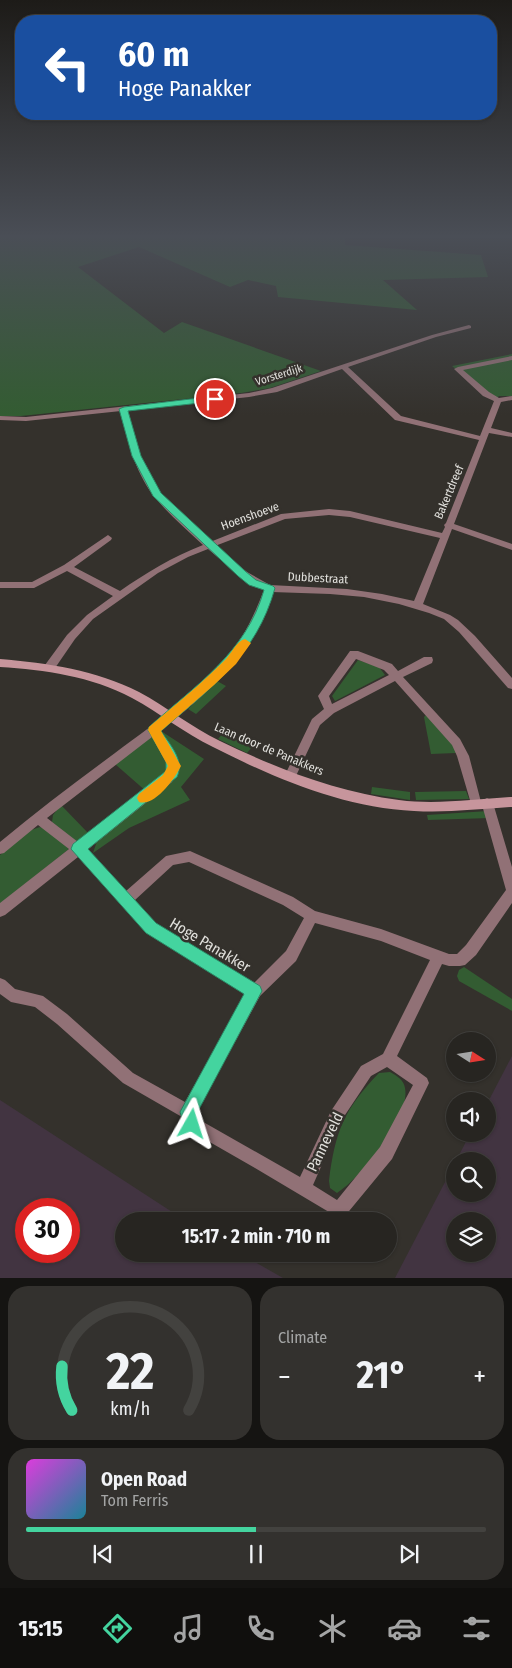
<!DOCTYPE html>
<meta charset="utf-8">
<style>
:root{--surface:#272521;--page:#33312e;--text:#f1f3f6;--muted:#a4a5a5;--line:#43423f;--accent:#44d49f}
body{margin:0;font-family:"Fira Sans Condensed",sans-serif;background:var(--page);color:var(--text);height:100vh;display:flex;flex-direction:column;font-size:19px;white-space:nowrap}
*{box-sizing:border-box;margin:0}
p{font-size:16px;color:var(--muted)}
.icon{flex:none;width:28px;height:28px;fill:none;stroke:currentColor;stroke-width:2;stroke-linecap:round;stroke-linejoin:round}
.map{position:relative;height:1278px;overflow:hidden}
.panel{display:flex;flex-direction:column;gap:8px;padding:8px;background:#151412;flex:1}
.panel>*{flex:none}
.hud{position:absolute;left:15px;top:15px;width:482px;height:105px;border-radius:20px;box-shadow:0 1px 4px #0004,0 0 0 1px var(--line);background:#1a4fa0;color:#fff;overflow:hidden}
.needle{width:32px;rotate:102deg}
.buttons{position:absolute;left:446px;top:1032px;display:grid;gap:10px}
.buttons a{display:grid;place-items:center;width:50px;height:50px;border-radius:50%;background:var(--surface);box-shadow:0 1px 4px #0004,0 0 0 1px var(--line);font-size:25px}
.speed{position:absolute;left:15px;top:1198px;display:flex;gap:10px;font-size:25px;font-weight:700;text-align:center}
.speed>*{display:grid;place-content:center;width:65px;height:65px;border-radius:50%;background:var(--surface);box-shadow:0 1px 4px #0004,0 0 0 1px var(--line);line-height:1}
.speed .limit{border:8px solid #d22;background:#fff;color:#111}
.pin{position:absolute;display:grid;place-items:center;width:42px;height:42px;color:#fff;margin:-21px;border:2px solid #fff;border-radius:50%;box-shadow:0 1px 5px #0007}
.me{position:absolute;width:55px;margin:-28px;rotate:6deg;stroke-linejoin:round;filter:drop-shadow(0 0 4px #0008)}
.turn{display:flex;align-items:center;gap:18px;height:105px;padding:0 20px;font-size:22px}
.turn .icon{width:65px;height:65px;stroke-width:2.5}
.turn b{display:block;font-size:35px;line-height:42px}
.big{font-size:38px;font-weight:700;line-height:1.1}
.panel .card{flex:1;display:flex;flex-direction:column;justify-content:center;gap:8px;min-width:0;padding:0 18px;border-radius:20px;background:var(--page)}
.panel .dial{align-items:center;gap:0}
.dial svg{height:130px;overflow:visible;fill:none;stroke:var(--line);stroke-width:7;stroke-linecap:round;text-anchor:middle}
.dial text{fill:var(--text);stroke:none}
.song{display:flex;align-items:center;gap:15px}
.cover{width:60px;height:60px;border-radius:8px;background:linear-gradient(135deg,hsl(300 70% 55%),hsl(190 70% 35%))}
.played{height:5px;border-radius:2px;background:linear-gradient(90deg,var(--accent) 50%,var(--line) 50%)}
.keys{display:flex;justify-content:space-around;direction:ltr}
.heat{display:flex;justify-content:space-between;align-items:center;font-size:28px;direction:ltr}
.panel .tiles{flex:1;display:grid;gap:8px;grid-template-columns:1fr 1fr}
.card:last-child{grid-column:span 2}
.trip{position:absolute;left:115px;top:1212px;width:282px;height:50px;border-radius:25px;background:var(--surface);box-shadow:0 1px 4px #0004,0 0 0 1px var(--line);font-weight:700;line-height:50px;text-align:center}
.dock{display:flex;height:80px;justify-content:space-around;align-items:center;background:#100f0d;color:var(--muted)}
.dock .icon{width:35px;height:35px}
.dock .active{color:var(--accent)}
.dock b{font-size:22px;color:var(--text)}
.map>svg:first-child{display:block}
.industrial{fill:#423441;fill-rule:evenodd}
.green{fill:#335c32}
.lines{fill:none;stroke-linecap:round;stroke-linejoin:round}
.street{fill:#917176;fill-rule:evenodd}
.secondary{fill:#c7959c;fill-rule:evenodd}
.route{fill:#44d49f;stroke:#2c8a67}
.slow{fill:#f59e0b}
.labels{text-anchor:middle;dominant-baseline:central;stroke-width:5;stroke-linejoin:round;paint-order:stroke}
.far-street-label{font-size:11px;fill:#e1e0dc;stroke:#34312c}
.street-label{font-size:12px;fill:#e1e0dc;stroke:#34312c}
.near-street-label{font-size:15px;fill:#e1e0dc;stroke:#34312c}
</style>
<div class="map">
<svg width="512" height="1278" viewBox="0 0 512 1278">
<rect width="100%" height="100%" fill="#34312c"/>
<g class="industrial">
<path d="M 512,1056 L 512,1278 L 395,1278 L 455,1163 L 455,1194 L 488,1194 L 488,1161 L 456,1161 L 470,1134 L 488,1134 L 488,1102 ZM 455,1221 L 488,1221 L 488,1254 L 455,1254 Z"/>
<path d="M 0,1100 L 186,1221 L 124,1221 L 124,1254 L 241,1254 L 283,1278 L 0,1278 ZM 26,1209 L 69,1209 L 69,1251 L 26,1251 Z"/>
</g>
<g class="green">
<path d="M 29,236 L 345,236 L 345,245 L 481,255 L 488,277 L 383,280 L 417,310 L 278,297 L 276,286 L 248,280 L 230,287 L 139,247 L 78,267 L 164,333 L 182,322 L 321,371 L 270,388 L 241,393 L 21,416 L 0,416 L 0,237 Z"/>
<path d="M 512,354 L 512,396 L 499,396 L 494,401 L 452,366 Z"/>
<path d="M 358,660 L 379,667 L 385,675 L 335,701 L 332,696 Z"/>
<path d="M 217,681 L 226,686 L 196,714 L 188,709 Z"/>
<path d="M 426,715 L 453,745 L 456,753 L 431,754 L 424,717 Z"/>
<path d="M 161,731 L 204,759 L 181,787 L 190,800 L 129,828 L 93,853 L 99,835 L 176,778 L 179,766 Z"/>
<path d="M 223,733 L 252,747 L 247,753 L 218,739 Z"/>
<path d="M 153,735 L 169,761 L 169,773 L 147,792 L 115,764 Z"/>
<path d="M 372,787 L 410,792 L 410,800 L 371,794 Z"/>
<path d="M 466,791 L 469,799 L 416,800 L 415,792 Z"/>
<path d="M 61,805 L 89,834 L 78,843 L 52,822 L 53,815 Z"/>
<path d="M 488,811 L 490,818 L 428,820 L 427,815 Z"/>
<path d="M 40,827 L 48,829 L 69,849 L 0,904 L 0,855 L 28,831 Z"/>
<path d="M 464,967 L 512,999 L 512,1011 L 459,981 L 457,976 L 459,970 Z"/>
<path d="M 390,1072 C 397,1076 404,1080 405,1088 C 411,1117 360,1179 337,1193 L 330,1188 L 329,1181 C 335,1132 344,1109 379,1073 Z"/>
</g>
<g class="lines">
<path class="street" d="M 469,325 L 471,326 L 471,328 L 436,337 L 348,367 L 401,416 L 480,436 L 494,401 L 483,396 L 454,369 L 458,367 L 512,356 L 512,360 L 463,370 L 489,392 L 499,398 L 512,396 L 512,400 L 501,402 L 491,428 L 512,433 L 512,437 L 489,433 L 454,524 L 512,544 L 512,550 L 452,529 L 423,604 L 450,615 L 458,620 L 475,636 L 512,678 L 512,689 L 508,688 L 459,632 L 444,619 L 429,613 L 399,604 L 364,597 L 330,594 L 272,592 C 250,654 212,691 160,731 L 180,766 L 172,782 L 87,850 L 126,891 L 166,856 L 190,851 L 293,897 L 315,911 L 381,929 L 449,954 L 457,954 L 466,945 L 506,890 L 482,805 L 480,807 L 476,809 L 472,807 L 457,756 L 452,745 L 395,681 L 334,713 L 320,725 L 295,778 L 291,780 L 287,778 L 285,775 L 312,719 L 324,709 L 318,696 L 350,651 L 358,651 L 392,664 L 398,671 L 424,657 L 432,657 L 433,660 L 432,663 L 403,677 L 460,739 L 469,756 L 481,802 L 483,800 L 487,798 L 491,800 L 493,803 L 512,867 L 512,903 L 476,955 L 465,965 L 460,966 L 449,966 L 442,964 L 397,1056 L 427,1078 L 429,1083 L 392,1159 L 345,1216 L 339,1218 L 255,1168 L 187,1129 L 182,1117 L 123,1083 L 57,1024 L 35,1007 L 11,1002 L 0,994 L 0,978 L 5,980 L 15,989 L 43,996 L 67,1014 L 133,1073 L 185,1102 L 246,993 L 146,932 L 78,857 L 5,915 L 0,917 L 0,903 L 69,849 L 38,825 L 4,853 L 0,854 L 0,842 C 37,811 76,782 115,753 C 159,720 211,686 241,638 C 251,623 257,607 264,590 L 240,576 L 208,549 L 188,557 L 158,573 L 93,619 L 75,639 L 53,671 L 45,671 L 44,668 L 45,665 L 67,635 L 87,615 L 113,596 L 67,571 L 34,588 L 0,588 L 0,582 L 32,582 L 64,565 L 108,535 L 112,538 L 111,540 L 74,567 L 120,591 C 146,573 172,557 203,545 C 186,529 167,513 153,495 C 135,471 127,440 121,411 L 26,421 L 0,420 L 0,416 L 26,417 L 249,393 L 272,388 L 432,335 ZM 342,369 L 395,420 L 479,440 L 446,523 L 444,525 L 445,527 L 442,533 L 350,511 L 329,509 L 281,514 L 210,542 C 193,526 175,511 160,493 C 142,470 135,438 128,410 L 249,397 L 277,392 ZM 329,515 L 350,517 L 440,538 L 414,601 L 382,594 L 347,589 L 270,585 L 247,572 L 215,546 L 285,519 ZM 356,659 L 384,670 L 389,675 L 332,704 L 329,696 ZM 152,737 L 168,766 L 164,776 L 78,842 L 47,818 ZM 189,862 L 283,905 L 304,918 L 286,951 L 254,983 L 156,924 L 135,900 L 173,865 ZM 315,923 L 381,941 L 430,960 L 383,1054 L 361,1066 L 331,1111 L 300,1177 L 198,1119 L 196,1113 L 260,996 L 296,961 ZM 387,1067 L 413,1085 L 380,1147 L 337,1200 L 313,1185 L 341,1121 L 371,1076 Z"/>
<path class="secondary" d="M 0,659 C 48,663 96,670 139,692 C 167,707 191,727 220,741 C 276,768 336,792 399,800 C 436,805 475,799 512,797 L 512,807 C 479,809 446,813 414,811 C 344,808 274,778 213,747 C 184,733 160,713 132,698 C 91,676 45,670 0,667 Z"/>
</g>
<linearGradient id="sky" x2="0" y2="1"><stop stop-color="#1d1b18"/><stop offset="0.57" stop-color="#4a4e56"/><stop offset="1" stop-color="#4a4e56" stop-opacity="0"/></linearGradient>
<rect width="512" height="415" fill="url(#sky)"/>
<path class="route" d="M 215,396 L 219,399 L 218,401 L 128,411 L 141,456 L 161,493 L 245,571 L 256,580 L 273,586 L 275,588 C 256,656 211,687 161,731 C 170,745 185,760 177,777 L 88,849 L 156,923 L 260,986 L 262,991 L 197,1113 L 201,1124 L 198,1131 L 192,1133 L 186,1131 L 180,1112 L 244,994 L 146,933 L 71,849 L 73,844 L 166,771 L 166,761 L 148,730 L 149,727 C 196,685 246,653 264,590 L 249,585 L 238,576 L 153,496 L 132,456 L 119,409 L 124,407 Z"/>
<path class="slow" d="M 245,639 L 251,643 L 236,664 L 214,685 L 161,731 L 181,766 C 175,778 155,807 139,802 L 137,798 L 139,794 L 163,775 L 168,766 L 148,730 L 149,727 C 175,705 200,685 224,661 C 231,655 236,641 245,639 Z"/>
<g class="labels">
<g class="far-street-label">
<text transform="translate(279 375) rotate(-17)">Vorsterdijk</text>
</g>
<g class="street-label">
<text transform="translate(449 492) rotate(-67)">Bakertdreef</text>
<text transform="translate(250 516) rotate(-20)">Hoenshoeve</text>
<text transform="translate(318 578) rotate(3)">Dubbestraat</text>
<text transform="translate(269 749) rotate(23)">Laan door de Panakkers</text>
</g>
<g class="near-street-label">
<text transform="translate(210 945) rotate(31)">Hoge Panakker</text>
<text transform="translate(325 1142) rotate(-64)">Panneveld</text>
</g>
</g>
</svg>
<div class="buttons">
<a><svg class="needle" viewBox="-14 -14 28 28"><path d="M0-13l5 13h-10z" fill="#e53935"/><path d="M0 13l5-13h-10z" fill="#a4a5a5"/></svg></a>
<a><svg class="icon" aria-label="sound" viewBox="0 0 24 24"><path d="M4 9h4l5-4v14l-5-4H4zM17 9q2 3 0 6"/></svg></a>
<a><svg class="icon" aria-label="search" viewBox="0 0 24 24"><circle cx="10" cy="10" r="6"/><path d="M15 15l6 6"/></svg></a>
<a><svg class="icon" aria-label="layers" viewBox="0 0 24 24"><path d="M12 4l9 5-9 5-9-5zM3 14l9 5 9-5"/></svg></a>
</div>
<div class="speed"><div class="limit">30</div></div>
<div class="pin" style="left:215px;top:399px;background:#d93025"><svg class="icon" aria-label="arrive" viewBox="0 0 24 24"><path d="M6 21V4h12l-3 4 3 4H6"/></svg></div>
<svg class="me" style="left:192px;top:1124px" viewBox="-20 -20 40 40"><path d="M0-17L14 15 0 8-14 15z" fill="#44d49f" stroke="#fff" stroke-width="4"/></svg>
<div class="trip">15:17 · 2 min · 710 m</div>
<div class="hud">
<div class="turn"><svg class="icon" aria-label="left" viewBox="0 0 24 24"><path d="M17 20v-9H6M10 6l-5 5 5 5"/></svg><div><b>60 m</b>Hoge Panakker</div></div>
</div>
</div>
<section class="panel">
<div class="tiles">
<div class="card dial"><svg viewBox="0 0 100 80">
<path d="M14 69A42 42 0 1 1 86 69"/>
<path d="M14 69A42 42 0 0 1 8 42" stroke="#44d49f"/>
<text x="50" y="56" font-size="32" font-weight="700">22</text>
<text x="50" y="72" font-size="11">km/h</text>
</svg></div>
<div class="card"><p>Climate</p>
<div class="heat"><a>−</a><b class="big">21°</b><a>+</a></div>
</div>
<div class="card">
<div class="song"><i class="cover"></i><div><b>Open Road</b><p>Tom Ferris</p></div></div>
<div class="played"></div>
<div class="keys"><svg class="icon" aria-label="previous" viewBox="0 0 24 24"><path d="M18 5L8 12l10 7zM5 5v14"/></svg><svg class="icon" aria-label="pause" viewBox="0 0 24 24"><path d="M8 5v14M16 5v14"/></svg><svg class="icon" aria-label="next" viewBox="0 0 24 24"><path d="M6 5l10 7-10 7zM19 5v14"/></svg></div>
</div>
</div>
</section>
<nav class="dock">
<b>15:15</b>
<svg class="icon active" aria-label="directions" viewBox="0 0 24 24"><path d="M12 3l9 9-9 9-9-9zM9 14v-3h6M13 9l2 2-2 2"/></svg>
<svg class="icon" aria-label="music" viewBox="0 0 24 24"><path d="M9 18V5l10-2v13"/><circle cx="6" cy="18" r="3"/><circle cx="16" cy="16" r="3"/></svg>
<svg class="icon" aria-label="phone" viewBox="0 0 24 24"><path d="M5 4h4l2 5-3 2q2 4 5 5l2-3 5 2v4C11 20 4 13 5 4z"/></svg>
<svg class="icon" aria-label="climate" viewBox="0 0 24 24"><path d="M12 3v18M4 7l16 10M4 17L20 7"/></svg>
<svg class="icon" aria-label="car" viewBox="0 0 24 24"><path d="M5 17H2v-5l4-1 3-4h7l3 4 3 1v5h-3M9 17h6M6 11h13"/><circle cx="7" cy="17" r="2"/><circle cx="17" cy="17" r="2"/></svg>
<svg class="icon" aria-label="filters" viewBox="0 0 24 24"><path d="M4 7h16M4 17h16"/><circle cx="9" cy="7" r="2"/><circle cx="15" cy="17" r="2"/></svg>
</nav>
